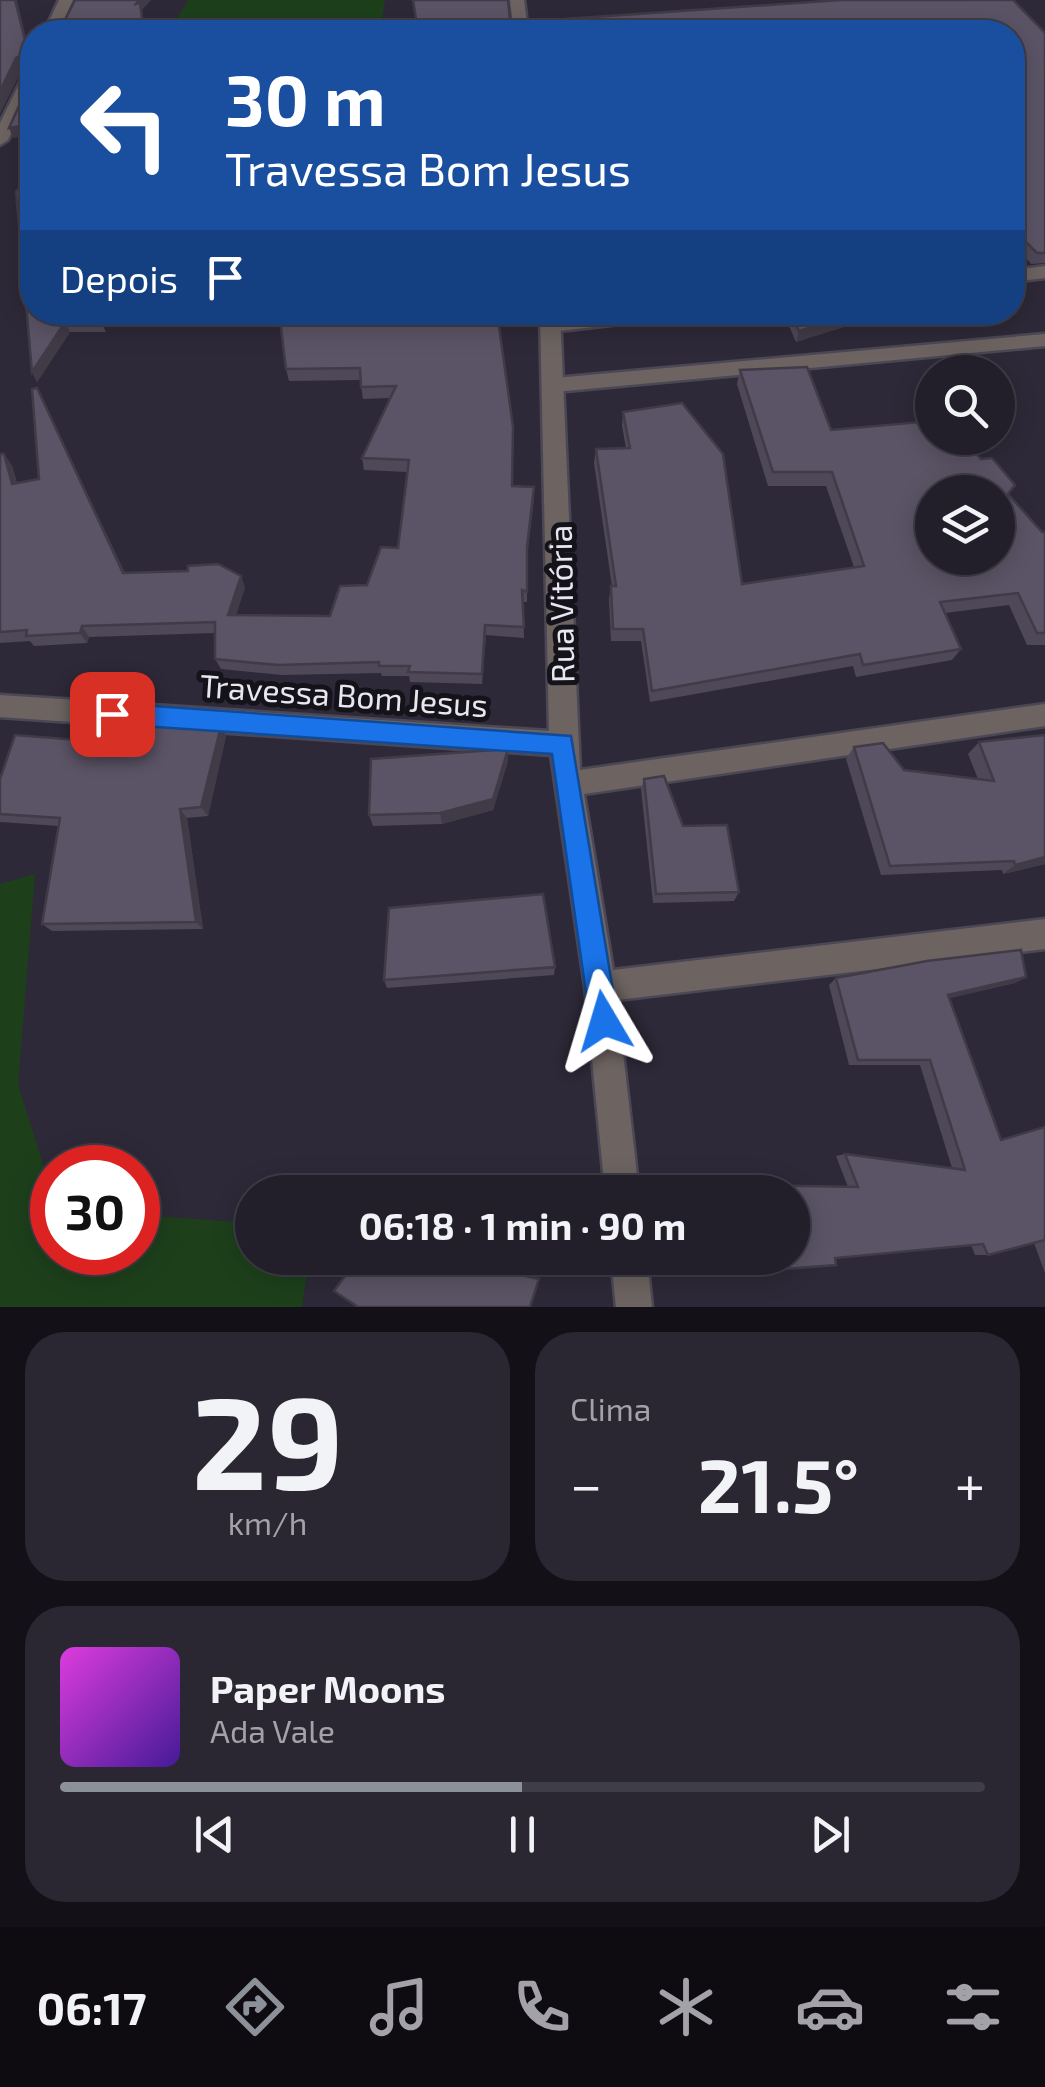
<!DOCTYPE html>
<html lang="pt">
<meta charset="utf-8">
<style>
:root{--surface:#221f2a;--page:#2a2732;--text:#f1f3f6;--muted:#a2a2a8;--line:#3f3d47;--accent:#8c9099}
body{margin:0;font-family:"Exo 2",sans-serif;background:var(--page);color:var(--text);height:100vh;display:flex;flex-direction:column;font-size:38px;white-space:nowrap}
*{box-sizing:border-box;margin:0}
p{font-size:32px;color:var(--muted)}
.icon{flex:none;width:55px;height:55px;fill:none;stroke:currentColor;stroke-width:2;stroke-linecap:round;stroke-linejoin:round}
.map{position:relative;height:1307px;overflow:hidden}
.panel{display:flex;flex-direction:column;gap:25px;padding:25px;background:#131117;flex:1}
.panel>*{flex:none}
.top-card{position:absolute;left:20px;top:20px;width:1005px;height:305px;border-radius:40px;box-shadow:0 5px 25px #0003,0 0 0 2px var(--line);background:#1a4fa0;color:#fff;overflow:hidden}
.fabs{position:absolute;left:915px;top:355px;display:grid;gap:20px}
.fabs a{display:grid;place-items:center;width:100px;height:100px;border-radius:50%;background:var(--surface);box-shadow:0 5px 25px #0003,0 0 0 2px var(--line);font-size:50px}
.speed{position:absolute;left:30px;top:1145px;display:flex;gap:20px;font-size:50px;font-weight:700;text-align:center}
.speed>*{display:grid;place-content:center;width:130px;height:130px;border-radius:50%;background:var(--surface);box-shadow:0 5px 25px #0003,0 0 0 2px var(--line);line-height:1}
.speed .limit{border:15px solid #d22;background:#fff;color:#111}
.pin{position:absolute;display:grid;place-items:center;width:85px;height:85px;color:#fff;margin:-42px;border-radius:20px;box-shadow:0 5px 15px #0006}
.me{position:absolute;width:110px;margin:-55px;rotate:353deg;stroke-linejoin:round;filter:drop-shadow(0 0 8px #0008)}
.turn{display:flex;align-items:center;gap:35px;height:210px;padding:0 40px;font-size:45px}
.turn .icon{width:130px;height:130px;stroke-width:2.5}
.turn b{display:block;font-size:70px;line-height:85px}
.then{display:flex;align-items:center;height:95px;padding:0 40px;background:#0003;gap:20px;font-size:38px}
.big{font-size:75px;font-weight:700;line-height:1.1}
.panel .widget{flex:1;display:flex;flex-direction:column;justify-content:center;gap:15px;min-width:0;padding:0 35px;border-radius:40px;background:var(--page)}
.panel .dial{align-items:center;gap:0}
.dial b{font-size:130px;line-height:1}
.song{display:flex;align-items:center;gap:30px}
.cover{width:120px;height:120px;border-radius:15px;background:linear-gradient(135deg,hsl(300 70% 55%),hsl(260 70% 35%))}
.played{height:10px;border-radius:5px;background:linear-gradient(90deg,var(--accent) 50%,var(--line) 50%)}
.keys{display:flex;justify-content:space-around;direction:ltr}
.heat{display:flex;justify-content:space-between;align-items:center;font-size:55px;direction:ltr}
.panel .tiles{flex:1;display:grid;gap:25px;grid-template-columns:1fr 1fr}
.widget:last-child{grid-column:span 2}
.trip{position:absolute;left:235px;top:1175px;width:575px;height:100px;border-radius:50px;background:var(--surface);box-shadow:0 5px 25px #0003,0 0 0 2px var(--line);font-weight:700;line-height:100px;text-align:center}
.tab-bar{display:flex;height:160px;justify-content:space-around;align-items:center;background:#0e0c11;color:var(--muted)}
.tab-bar .icon{width:70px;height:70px}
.tab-bar .active{color:var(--accent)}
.tab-bar b{font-size:45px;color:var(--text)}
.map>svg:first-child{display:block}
.green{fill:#1d401b}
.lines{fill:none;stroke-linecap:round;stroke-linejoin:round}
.service-casing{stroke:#4c4755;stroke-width:5}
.minor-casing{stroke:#4c4755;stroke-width:5}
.service{fill:#6d6461;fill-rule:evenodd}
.minor{fill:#6d6461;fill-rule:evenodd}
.wall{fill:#4e4858}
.shaded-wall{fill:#403b47}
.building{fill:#5b5466;stroke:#403b47;stroke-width:2.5;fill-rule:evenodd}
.route{fill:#1a73e8;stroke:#114b97;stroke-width:2.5}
.labels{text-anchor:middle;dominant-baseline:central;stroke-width:10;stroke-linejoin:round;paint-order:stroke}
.street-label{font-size:32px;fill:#e9e6f0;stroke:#15131a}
</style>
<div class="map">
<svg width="1045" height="1307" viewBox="0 0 1045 1307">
<rect width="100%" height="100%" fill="#2e2938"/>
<g class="green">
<path d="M 188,0 L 385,0 L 380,32 L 169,32 Z"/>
<path d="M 35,874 L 18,1085 L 52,1192 L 52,1252 L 138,1252 L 138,1215 L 252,1223 L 252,1258 L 309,1258 L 302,1307 L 0,1307 L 0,884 Z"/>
</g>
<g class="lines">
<defs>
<g id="service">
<path d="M 1045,266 L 1045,278 L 1012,282 L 1012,270 Z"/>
<path d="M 614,312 L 680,312 L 671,318 L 551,332 L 541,326 L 551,320 Z"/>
<path d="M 1045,334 L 1045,346 L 555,392 L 545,385 L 555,378 Z"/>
</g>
<g id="minor">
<path d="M 59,0 L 73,0 L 58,32 L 44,32 Z"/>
<path d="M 510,0 L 524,0 L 528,32 L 514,32 Z"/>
<path d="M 32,68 L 32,87 L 8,140 L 0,145 L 0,123 L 25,72 Z"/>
<path d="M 540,312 L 560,312 L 580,770 L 1045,704 L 1045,726 L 584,794 L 613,970 L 1045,919 L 1045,949 L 617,1000 L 639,1192 L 605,1192 L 585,987 L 551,755 L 0,717 L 0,695 L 549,731 Z"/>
<path d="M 611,1258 L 647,1258 L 652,1307 L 616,1307 Z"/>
</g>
</defs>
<use href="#service" class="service-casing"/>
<use href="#minor" class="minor-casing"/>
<use href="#service" class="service"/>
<use href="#minor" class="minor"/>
</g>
<g class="wall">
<path d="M 565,19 L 1045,33 L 1045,263 L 1031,264 L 1021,252 L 1012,254 L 1012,32 L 565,32 Z"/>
<path d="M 32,312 L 101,322 L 106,332 L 70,332 L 37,382 L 32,372 Z"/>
<path d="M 497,312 L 512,486 L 534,499 L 527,557 L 527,602 L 523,602 L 524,638 L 486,635 L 482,684 L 410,682 L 409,676 L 382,676 L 381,673 L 282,675 L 221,669 L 215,659 L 215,633 L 89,637 L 87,643 L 34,646 L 30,641 L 0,643 L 0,454 L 4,454 L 12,466 L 17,483 L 39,479 L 37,388 L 125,573 L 245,587 L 236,615 L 330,616 L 367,585 L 398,548 L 407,472 L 364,470 L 362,458 L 390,398 L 363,399 L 360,380 L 289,381 L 286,369 Z"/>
<path d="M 783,312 L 891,312 L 796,342 Z"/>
<path d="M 740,370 L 831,430 L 981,459 L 1015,485 L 1008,495 L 1042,532 L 1045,532 L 1045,645 L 1027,645 L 1009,605 L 945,613 L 961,649 L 952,660 L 856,677 L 853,666 L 650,702 L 641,641 L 611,641 L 609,599 L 611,586 L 612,586 L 594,463 L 596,449 L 626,448 L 622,426 L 623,412 L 742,584 L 854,567 L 826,486 L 768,486 L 737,384 Z"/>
<path d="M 221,726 L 226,736 L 208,816 L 187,818 L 203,929 L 52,931 L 42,924 L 59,826 L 0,822 L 0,779 L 78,740 Z"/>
<path d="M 979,742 L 1045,864 L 1003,874 L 1002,870 L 881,875 L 846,759 L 854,747 L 904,770 L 978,779 L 968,754 Z"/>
<path d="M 508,761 L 493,810 L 442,824 L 373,826 L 369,815 Z"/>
<path d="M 644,779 L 739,892 L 734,901 L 653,903 L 641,789 Z"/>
<path d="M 555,967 L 554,975 L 387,988 L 384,980 Z"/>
<path d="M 1026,977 L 1015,983 L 949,998 L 1001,1140 L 1045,1126 L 1045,1273 L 1034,1243 L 988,1255 L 975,1255 L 971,1245 L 835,1258 L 713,1274 L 710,1258 L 792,1258 L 792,1192 L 700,1192 L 699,1186 L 704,1184 L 848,1187 L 836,1156 L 845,1154 L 952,1168 L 920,1065 L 849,1065 L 829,985 L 836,978 Z"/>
</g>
<g class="shaded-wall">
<path d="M 15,0 L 17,0 L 32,64 L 22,70 L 0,114 L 0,91 Z"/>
<path d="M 139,0 L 151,0 L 142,10 L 146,32 L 144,32 L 136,4 Z"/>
<path d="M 32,124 L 32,135 L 13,138 L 9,128 Z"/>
<path d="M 861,312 L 891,312 L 796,342 L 799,331 Z"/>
<path d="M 65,322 L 70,332 L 37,382 L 32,372 Z"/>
<path d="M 37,388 L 43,400 L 130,584 L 123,573 Z"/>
<path d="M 4,454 L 12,466 L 20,495 L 12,484 Z"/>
<path d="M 241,576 L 245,587 L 233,625 L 228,615 Z"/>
<path d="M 485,625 L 486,635 L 482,684 L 482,674 Z"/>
<path d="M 82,626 L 89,637 L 87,643 L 80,633 Z"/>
<path d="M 221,726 L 226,736 L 208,816 L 201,807 Z"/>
<path d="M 508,749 L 508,761 L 493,810 L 442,824 L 440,813 Z"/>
<path d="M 180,809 L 187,818 L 203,929 L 196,922 Z"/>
<path d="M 1045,857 L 1045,864 L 1003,874 L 1015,865 Z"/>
<path d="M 1026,977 L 1015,983 L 938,1001 L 948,995 Z"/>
</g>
<g class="building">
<path d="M 0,0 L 15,0 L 28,52 L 16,58 L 0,91 Z"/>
<path d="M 75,0 L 139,0 L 136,4 L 140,3 L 144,32 L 59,32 Z"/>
<path d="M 413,0 L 508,0 L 510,20 L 528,24 L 532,20 L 542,32 L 418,32 Z"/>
<path d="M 841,0 L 1013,0 L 1045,33 L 1045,253 L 1037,253 L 1026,242 L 1012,244 L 1012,32 L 569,32 L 565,19 Z"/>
<path d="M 32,67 L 32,124 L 9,128 L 31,79 Z"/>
<path d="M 32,172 L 32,312 L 95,312 L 101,322 L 65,322 L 32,372 L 16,192 Z"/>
<path d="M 279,312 L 497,312 L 513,427 L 512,486 L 534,487 L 527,547 L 527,592 L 522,590 L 524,627 L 485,625 L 482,674 L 408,672 L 410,666 L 379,666 L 379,662 L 278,665 L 215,659 L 215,622 L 82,626 L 80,633 L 26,636 L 27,630 L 0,632 L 0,454 L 4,454 L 12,484 L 39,479 L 32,389 L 37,388 L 123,573 L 188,571 L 188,566 L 218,564 L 241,576 L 228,615 L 330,616 L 340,586 L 367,585 L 381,547 L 398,548 L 409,460 L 362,458 L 396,386 L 361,387 L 360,368 L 286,369 Z"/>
<path d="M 790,312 L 861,312 L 799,331 Z"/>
<path d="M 807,367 L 831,430 L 932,421 L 932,438 L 962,438 L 981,459 L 992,458 L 1015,485 L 1008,494 L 1042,532 L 1045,532 L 1045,633 L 1037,633 L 1018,593 L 940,602 L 961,649 L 863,665 L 860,654 L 652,691 L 643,629 L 613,629 L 611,586 L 616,586 L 596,449 L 630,448 L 623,412 L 682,403 L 723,454 L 742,584 L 864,566 L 832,472 L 773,472 L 740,370 ZM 932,492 L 998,492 L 998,558 L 932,558 Z"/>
<path d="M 82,717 L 221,726 L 201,807 L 180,809 L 196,922 L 42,924 L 60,818 L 0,814 L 0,779 L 15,735 L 78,740 Z"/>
<path d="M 1045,735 L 1045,857 L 1015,865 L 1014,861 L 890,866 L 854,747 L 883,743 L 904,770 L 994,781 L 979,742 Z"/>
<path d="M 508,749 L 493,799 L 440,813 L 369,815 L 371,759 Z"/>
<path d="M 664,776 L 683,826 L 727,825 L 739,892 L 656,894 L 644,779 Z"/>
<path d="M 543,894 L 555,967 L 384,980 L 389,908 Z"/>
<path d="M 1021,950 L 1026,977 L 948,995 L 1001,1140 L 1045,1127 L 1045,1240 L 988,1255 L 983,1244 L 835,1258 L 836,1265 L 718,1274 L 715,1258 L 792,1258 L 792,1192 L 705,1192 L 704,1184 L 858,1187 L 845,1154 L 965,1170 L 930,1060 L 858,1060 L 836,978 L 927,961 Z"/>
<path d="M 358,1258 L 444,1258 L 539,1279 L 530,1307 L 358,1307 L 334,1291 Z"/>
</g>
<path class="route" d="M 112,703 L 571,736 L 618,1021 L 614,1031 L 604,1035 L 594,1031 L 590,1021 L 552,754 L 112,724 L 104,721 L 101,714 L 104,706 Z"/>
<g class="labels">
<g class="street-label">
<text transform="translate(560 604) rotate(-91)">Rua Vitória</text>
<text transform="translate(344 694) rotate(4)">Travessa Bom Jesus</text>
</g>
</g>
</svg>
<div class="fabs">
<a><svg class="icon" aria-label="search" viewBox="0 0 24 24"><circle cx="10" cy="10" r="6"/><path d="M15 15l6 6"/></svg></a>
<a><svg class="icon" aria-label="layers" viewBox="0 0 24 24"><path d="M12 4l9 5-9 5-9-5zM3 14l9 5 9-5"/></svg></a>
</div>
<div class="speed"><div class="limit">30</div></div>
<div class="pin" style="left:112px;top:714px;background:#d93025"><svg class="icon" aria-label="arrive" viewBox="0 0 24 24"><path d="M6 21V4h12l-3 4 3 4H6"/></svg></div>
<svg class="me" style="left:604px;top:1021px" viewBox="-20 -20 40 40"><path d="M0-17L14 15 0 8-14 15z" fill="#1a73e8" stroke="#fff" stroke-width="4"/></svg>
<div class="trip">06:18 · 1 min · 90 m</div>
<div class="top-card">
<div class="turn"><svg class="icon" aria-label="left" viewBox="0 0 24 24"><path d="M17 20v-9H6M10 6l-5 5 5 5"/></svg><div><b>30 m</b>Travessa Bom Jesus</div></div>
<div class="then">Depois<svg class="icon" aria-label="arrive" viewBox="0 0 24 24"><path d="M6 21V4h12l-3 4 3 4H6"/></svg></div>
</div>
</div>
<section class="panel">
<div class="tiles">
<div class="widget dial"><b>29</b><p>km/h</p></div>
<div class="widget"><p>Clima</p>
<div class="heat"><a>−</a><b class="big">21.5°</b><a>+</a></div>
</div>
<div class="widget">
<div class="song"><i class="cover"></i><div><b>Paper Moons</b><p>Ada Vale</p></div></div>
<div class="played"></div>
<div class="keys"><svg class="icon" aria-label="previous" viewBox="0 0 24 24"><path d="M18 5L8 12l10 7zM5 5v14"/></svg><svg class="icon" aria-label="pause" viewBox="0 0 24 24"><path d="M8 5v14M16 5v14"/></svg><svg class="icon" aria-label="next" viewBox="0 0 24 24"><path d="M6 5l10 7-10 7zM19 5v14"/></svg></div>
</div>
</div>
</section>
<nav class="tab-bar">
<b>06:17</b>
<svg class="icon active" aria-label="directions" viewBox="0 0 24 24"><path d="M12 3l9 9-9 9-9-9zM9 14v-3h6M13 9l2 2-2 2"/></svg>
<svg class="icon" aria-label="music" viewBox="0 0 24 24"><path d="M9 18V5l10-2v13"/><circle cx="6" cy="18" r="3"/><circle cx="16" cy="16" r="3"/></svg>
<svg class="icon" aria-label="phone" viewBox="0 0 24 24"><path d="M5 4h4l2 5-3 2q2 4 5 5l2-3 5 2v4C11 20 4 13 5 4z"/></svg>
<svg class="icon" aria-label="climate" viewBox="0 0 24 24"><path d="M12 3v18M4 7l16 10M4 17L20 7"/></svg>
<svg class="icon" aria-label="car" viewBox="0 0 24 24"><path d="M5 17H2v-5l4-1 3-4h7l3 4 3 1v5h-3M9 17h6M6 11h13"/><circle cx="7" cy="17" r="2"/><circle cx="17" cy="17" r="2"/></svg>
<svg class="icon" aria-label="filters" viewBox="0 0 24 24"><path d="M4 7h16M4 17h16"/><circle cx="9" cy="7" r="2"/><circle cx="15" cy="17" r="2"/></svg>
</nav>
